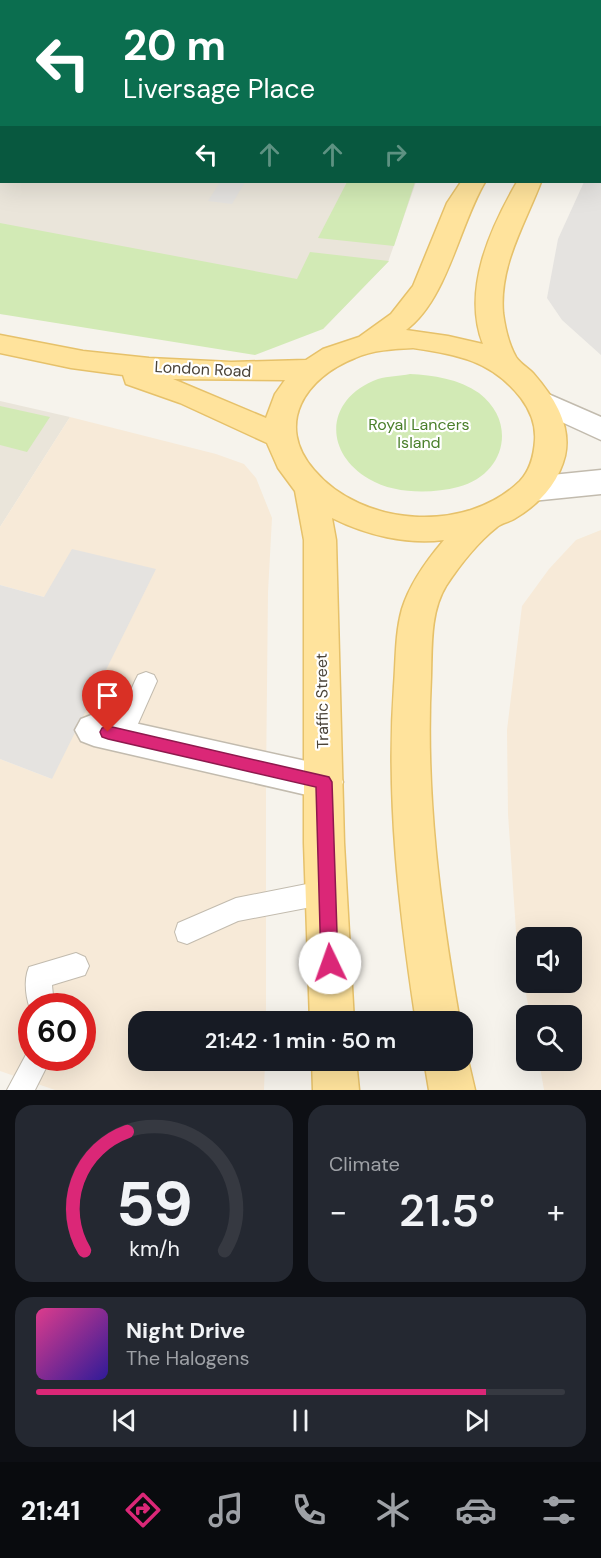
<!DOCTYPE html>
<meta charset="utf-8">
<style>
:root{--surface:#171b24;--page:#242831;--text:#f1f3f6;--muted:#9ea1a6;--line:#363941;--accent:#db2777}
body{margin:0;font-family:"DM Sans",sans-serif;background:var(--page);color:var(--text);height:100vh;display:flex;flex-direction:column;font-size:22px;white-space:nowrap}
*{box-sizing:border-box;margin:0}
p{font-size:20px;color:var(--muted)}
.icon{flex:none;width:33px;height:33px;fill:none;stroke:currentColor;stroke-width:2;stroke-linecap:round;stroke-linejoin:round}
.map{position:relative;height:1090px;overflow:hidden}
.panel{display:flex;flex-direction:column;gap:15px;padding:15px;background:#0d0f14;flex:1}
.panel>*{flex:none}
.top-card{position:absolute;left:0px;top:0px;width:602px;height:183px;box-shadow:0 6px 24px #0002;background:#0b6e4f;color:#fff;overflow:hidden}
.controls{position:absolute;left:516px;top:927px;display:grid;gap:12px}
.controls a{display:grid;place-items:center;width:66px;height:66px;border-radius:12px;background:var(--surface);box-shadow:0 6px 24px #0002;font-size:30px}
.speed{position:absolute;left:18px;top:993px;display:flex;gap:12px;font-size:30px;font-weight:700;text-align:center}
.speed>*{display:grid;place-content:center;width:78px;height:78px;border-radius:50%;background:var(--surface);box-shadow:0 6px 24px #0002;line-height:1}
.speed .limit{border:9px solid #d22;background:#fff;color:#111}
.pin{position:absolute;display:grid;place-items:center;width:51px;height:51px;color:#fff;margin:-62px -26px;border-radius:50% 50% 50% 0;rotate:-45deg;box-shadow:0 0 6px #0007}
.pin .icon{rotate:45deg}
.me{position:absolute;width:66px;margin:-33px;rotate:357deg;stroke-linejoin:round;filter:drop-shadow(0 0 4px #0008)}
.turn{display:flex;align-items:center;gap:21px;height:126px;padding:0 24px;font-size:27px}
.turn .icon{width:78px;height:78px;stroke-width:2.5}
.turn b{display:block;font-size:42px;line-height:51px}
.lanes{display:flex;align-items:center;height:57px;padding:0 24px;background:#0003;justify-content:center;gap:30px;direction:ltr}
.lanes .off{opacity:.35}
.big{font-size:45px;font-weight:600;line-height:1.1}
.panel .card{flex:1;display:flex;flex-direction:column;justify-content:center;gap:9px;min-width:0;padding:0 21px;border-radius:18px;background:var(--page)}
.panel .dial{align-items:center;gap:0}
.dial svg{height:156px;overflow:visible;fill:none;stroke:var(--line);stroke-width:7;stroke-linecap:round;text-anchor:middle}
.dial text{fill:var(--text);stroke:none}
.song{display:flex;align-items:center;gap:18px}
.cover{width:72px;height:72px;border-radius:9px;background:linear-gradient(135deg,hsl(330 70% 55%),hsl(250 70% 35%))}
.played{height:6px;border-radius:3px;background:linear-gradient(90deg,var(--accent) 85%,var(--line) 85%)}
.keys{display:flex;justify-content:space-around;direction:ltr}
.heat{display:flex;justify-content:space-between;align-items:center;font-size:33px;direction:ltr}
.panel .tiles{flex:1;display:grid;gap:15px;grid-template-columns:1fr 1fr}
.card:last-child{grid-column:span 2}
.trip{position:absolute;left:128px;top:1011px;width:345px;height:60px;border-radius:18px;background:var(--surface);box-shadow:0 6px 24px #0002;font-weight:600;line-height:60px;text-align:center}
.menu{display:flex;height:96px;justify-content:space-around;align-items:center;background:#090b0e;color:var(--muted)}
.menu .icon{width:42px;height:42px}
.menu .on{color:var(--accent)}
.menu b{font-size:27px;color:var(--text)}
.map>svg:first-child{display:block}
.residential{fill:#eae5da}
.commercial{fill:#f7ead8;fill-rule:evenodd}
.green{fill:#d2eab5}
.parking{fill:#e5e3e0}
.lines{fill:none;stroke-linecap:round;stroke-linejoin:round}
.service-casing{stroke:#c2bbae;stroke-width:2}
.minor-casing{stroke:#c2bbae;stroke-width:3}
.tertiary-casing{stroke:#c2bbae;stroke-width:3}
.primary-casing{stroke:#e6c16a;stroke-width:3}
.service{fill:#fff;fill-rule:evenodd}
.minor{fill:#fff;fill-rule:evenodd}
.tertiary{fill:#fff;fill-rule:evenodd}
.primary{fill:#ffe39c;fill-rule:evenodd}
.route{fill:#db2777;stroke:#8e194d;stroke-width:1.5}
.labels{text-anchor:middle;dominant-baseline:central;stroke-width:4.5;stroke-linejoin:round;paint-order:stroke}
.street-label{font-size:16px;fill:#4b4439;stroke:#fff}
.park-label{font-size:16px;fill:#4a7f2a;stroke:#fff}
</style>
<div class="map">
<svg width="601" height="1090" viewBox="0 0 601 1090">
<rect width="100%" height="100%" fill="#f6f3ec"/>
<g class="residential">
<path d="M 0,0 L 524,0 L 2,2 L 2,182 L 416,182 L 388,262 L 323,329 L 0,314 Z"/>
<path d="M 0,401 L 70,417 L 0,527 Z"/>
</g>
<g class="commercial">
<path d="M 70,417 L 216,454 L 244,464 L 256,478 L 272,518 L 268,592 L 266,781 L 266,1021 L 138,1022 L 138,1060 L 265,1061 L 264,1090 L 55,1090 L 0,1071 L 0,759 L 52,779 L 44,597 L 0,585 L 0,527 ZM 32,1006 L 82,1006 L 82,1058 L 32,1058 Z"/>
<path d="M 601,530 L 601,1090 L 544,1090 L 539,1061 L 572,1060 L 572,1016 L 530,1015 L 517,946 L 508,814 L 507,730 L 522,606 L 549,569 L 576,540 ZM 526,938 L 572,938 L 572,982 L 526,982 Z"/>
</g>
<g class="green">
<path d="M 347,182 L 415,182 L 394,246 L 318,238 Z"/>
<path d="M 0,223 L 297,279 L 310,252 L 389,261 L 323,329 L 255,355 L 0,314 Z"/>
<path d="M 410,374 C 433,375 459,379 479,393 C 518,423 505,475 458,487 C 431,494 394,494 369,479 C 322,451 326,398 378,379 C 388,376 400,376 410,374 Z"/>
<path d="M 0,406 L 50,417 L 27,452 L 0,445 Z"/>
</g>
<g class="parking">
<path d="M 601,158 L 601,355 L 562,320 L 547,298 L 558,239 L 584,182 L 600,182 Z"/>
<path d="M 220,182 L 245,182 L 232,204 L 208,201 Z"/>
<path d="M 72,549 L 156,569 L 52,779 L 0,759 L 0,585 L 44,597 Z"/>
</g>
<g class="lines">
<defs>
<g id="service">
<path d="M 146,672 L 154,675 L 157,681 L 133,735 L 130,742 L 122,745 L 114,742 L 111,735 L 135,681 L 138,675 Z"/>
<path d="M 327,880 L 336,884 L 339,892 L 336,900 L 327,904 L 238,921 L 187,944 L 178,941 L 175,932 L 178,923 L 236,898 Z"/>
<path d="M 76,953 L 85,957 L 89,966 L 85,975 L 52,985 L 54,1006 L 32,1006 L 32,1014 C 26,1000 23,981 29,967 Z"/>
<path d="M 32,1047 L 32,1058 L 51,1058 L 35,1090 L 7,1090 L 29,1049 Z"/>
</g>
<g id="minor">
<rect x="0" y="26" width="2" height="13"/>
<path d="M 0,118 L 2,118 L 2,133 L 0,132 Z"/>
<path d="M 94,714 L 324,765 L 338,770 L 343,782 L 338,794 L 324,799 L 94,746 L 81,741 L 75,730 L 81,719 Z"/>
</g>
<g id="tertiary">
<path d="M 539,390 L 601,417 L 601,440 L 529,407 L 524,400 L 529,393 Z"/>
<path d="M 601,470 L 601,494 L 532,501 L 521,497 L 516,489 L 521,481 L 532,477 Z"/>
</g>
<g id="primary">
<path d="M 600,94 L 601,94 L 600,109 Z"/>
<path d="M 461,182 L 485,182 C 459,226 447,300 406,330 L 448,336 L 483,344 C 462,290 490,229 517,182 L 541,182 C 525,224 499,265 503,313 C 505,328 509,345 516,357 C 520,363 528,368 533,373 C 553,396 572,424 565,456 C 558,484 538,505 514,519 C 509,522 501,523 497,527 C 478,542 459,566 446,586 C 430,612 432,647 431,677 C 425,793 440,907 460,1022 L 416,1022 C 399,910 386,799 394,686 C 396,661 395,634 402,609 C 410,583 427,560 444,540 C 407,545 366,535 332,518 L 336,540 L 344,843 L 354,1022 L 310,1022 L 304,843 L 304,540 L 295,491 L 278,468 L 267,443 L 180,403 L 126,384 L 123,375 L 71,368 L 0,353 L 0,335 L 83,351 L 149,358 L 231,362 L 306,360 L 323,349 L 359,337 L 391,314 L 413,286 L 447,203 ZM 413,348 C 458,355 491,360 521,398 C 530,410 536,424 535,440 C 534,455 531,469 520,481 C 466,534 362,527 314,470 C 274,424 306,377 355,358 C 373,350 393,349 413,348 ZM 173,379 L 285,380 L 275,394 L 266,418 Z"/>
<path d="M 462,1044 L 468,1060 L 475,1090 L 429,1090 L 424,1060 L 462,1060 Z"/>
<path d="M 312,1060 L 356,1060 L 359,1090 L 313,1090 Z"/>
</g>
</defs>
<use href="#service" class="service-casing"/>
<use href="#minor" class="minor-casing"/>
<use href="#tertiary" class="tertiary-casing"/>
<use href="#primary" class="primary-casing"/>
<use href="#service" class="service"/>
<use href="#minor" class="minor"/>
<use href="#tertiary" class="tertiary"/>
<use href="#primary" class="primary"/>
</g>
<path class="route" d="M 108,726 L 329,777 L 332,782 L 338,963 L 336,970 L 330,972 L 323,970 L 321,963 L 316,787 L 108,739 L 102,737 L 100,732 L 102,728 Z"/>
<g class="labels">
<g class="street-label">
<text transform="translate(203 369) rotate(3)">London Road</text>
<text transform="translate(322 701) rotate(-91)">Traffic Street</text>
</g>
<g class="park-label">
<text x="419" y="424">Royal Lancers<tspan x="419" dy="18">Island</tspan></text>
</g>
</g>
</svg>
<div class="controls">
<a><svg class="icon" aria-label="sound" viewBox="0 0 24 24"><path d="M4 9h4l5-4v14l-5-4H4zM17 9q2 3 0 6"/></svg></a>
<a><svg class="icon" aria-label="search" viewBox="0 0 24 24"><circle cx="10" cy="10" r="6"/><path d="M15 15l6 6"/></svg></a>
</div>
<div class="speed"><div class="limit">60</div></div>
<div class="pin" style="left:108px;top:732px;background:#d93025"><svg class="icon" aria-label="arrive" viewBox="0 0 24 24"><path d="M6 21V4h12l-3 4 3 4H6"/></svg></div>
<svg class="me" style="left:330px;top:963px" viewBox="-20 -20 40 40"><circle r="19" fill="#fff"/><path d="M0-13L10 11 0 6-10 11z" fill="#db2777"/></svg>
<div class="trip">21:42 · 1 min · 50 m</div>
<div class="top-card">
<div class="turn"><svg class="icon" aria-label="left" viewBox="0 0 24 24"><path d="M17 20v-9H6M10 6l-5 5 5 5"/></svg><div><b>20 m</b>Liversage Place</div></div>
<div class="lanes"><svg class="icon" aria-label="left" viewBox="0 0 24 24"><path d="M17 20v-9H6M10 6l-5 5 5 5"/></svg><svg class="icon off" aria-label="ahead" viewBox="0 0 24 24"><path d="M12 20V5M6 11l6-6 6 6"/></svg><svg class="icon off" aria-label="ahead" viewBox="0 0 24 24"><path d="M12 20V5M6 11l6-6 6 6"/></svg><svg class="icon off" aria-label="right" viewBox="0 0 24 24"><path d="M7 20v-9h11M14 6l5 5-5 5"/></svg></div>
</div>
</div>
<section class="panel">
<div class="tiles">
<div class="card dial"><svg viewBox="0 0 100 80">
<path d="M14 69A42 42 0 1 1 86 69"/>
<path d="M14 69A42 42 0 0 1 36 8" stroke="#db2777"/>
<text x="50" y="56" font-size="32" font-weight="700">59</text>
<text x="50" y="72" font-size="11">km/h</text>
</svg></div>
<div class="card"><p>Climate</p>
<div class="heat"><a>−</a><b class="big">21.5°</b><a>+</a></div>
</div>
<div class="card">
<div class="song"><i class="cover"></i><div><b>Night Drive</b><p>The Halogens</p></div></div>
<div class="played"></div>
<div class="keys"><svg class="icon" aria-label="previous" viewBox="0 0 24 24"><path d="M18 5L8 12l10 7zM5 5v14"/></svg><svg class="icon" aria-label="pause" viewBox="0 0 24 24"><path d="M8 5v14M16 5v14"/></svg><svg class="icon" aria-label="next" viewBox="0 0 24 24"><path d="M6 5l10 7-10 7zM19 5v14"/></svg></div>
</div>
</div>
</section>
<nav class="menu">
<b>21:41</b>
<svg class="icon on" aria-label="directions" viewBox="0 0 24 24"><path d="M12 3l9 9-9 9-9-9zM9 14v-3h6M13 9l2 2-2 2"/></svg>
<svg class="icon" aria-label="music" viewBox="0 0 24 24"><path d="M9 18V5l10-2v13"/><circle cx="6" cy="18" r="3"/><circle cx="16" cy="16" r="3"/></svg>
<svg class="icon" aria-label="phone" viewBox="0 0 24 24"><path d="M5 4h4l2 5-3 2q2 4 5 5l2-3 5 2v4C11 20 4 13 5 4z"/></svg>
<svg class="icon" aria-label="climate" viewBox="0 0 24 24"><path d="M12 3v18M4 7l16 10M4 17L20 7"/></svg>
<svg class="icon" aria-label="car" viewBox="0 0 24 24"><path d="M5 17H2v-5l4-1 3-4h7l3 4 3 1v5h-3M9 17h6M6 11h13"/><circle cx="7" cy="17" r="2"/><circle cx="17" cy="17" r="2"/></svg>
<svg class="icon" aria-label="filters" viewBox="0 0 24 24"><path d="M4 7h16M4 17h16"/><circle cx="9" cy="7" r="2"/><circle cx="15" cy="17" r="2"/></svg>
</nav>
